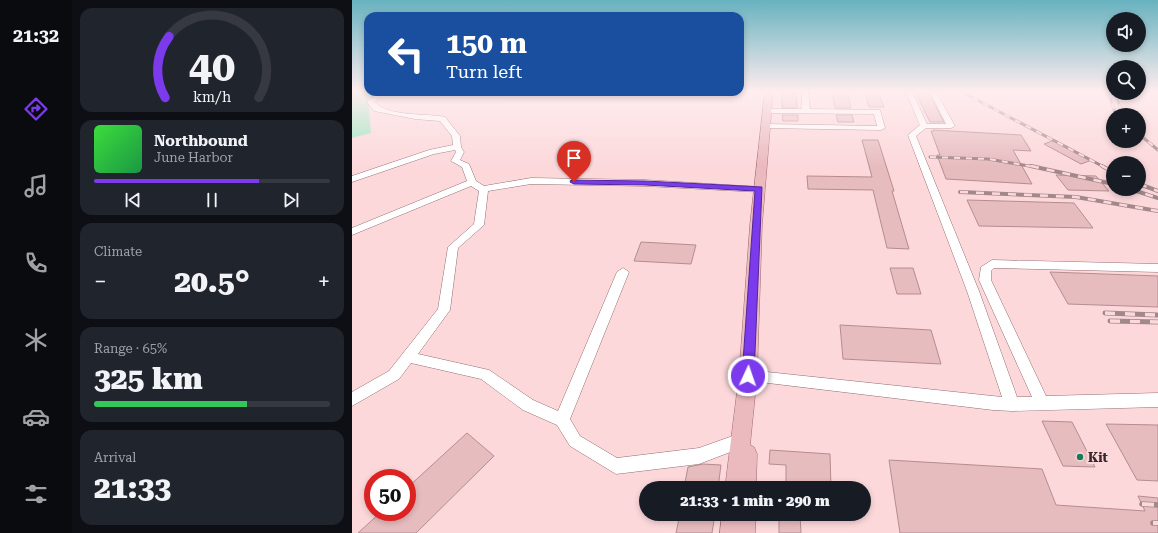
<!DOCTYPE html>
<meta charset="utf-8">
<style>
:root{--surface:#171b24;--page:#20242c;--text:#f1f3f6;--muted:#9ea1a6;--line:#363941;--accent:#7c3aed}
body{margin:0;font-family:"Roboto Serif",serif;background:var(--page);color:var(--text);height:100vh;display:flex;flex-direction:column;font-size:15px;white-space:nowrap}
*{box-sizing:border-box;margin:0}
p{font-size:13px;color:var(--muted)}
.icon{flex:none;width:22px;height:22px;fill:none;stroke:currentColor;stroke-width:2;stroke-linecap:round;stroke-linejoin:round}
.map{position:relative;flex:1;overflow:hidden}
.details{display:flex;flex-direction:column;gap:8px;padding:8px;background:#0d0f14;width:280px}
.details>*{flex:none}
.banner{position:absolute;left:12px;top:12px;width:380px;height:84px;border-radius:12px;box-shadow:0 2px 6px #0003;background:#1a4fa0;color:#fff;overflow:hidden}
.fabs{position:absolute;left:754px;top:12px;display:grid;gap:8px}
.fabs a{display:grid;place-items:center;width:40px;height:40px;border-radius:50%;background:var(--surface);box-shadow:0 2px 6px #0003;font-size:20px}
.speed{position:absolute;left:12px;top:469px;display:flex;gap:8px;font-size:20px;font-weight:700;text-align:center}
.speed>*{display:grid;place-content:center;width:52px;height:52px;border-radius:50%;background:var(--surface);box-shadow:0 2px 6px #0003;line-height:1}
.speed .limit{border:6px solid #d22;background:#fff;color:#111}
.pin{position:absolute;display:grid;place-items:center;width:34px;height:34px;color:#fff;margin:-41px -17px;border-radius:50% 50% 50% 0;rotate:-45deg;box-shadow:0 0 4px #0007}
.pin .icon{rotate:45deg}
.me{position:absolute;width:44px;margin:-22px;rotate:3deg;stroke-linejoin:round;filter:drop-shadow(0 0 3px #0008)}
.turn{display:flex;align-items:center;gap:14px;height:84px;padding:0 16px;font-size:18px}
.turn .icon{width:52px;height:52px;stroke-width:2.5}
.turn b{display:block;font-size:28px;line-height:34px}
.big{font-size:30px;font-weight:800;line-height:1.1}
.details .card{flex:1;display:flex;flex-direction:column;justify-content:center;gap:6px;min-width:0;padding:0 14px;border-radius:12px;background:var(--page)}
.details .dial{align-items:center;gap:0}
.dial svg{height:104px;overflow:visible;fill:none;stroke:var(--line);stroke-width:7;stroke-linecap:round;text-anchor:middle}
.dial text{fill:var(--text);stroke:none}
.song{display:flex;align-items:center;gap:12px}
.cover{width:48px;height:48px;border-radius:6px;background:linear-gradient(135deg,hsl(120 70% 55%),hsl(140 70% 35%))}
.played{height:4px;border-radius:2px;background:linear-gradient(90deg,var(--accent) 70%,var(--line) 70%)}
.keys{display:flex;justify-content:space-around;direction:ltr}
.heat{display:flex;justify-content:space-between;align-items:center;font-size:22px;direction:ltr}
.charge{height:6px;border-radius:3px;background:linear-gradient(90deg,#34c759 65%,var(--line) 0)}
.trip{position:absolute;left:287px;top:481px;width:232px;height:40px;border-radius:20px;background:var(--surface);box-shadow:0 2px 6px #0003;font-weight:800;line-height:40px;text-align:center}
main{display:flex;flex:1;min-height:0}
.menu{display:flex;flex-direction:column;width:72px;justify-content:space-around;align-items:center;background:#090b0e;color:var(--muted)}
.menu .icon{width:28px;height:28px}
.menu .selected{color:var(--accent)}
.menu b{font-size:18px;color:var(--text)}
.map>svg:first-child{display:block}
.green{fill:#99e5be}
.building{fill:#e7bcbf;stroke:#b58d90}
.lines{fill:none;stroke-linecap:round;stroke-linejoin:round}
.minor-casing{stroke:#946e71;stroke-width:1}
.major-casing{stroke:#a2696f;stroke-width:1}
.minor{fill:#fff;fill-rule:evenodd}
.major{fill:#eababf;fill-rule:evenodd}
.rail-far3-casing{stroke:#a3888a;stroke-width:3}
.rail-far2-casing{stroke:#a3888a;stroke-width:4}
.rail-far1-casing{stroke:#a3888a;stroke-width:5}
.rail-casing{stroke:#a3888a;stroke-width:5.5}
.rail-far3{stroke:#fcd8db;stroke-width:2;stroke-dasharray:6;stroke-linecap:butt}
.rail-far2{stroke:#fcd8db;stroke-width:2.5;stroke-dasharray:8;stroke-linecap:butt}
.rail-far1{stroke:#fcd8db;stroke-width:3.5;stroke-dasharray:10;stroke-linecap:butt}
.rail{stroke:#fcd8db;stroke-width:4;stroke-dasharray:12;stroke-linecap:butt}
.route{fill:#7c3aed;stroke:#51269a}
.poi-dot{fill:#177c55;stroke:#fcd8db;stroke-width:1.5}
.labels{text-anchor:middle;dominant-baseline:central;stroke-width:4;stroke-linejoin:round;paint-order:stroke}
.near-poi-label{font-size:13px;font-weight:bold;fill:#372728;stroke:#fcd8db;text-anchor:start}
</style>
<main>
<nav class="menu">
<b>21:32</b>
<svg class="icon selected" aria-label="directions" viewBox="0 0 24 24"><path d="M12 3l9 9-9 9-9-9zM9 14v-3h6M13 9l2 2-2 2"/></svg>
<svg class="icon" aria-label="music" viewBox="0 0 24 24"><path d="M9 18V5l10-2v13"/><circle cx="6" cy="18" r="3"/><circle cx="16" cy="16" r="3"/></svg>
<svg class="icon" aria-label="phone" viewBox="0 0 24 24"><path d="M5 4h4l2 5-3 2q2 4 5 5l2-3 5 2v4C11 20 4 13 5 4z"/></svg>
<svg class="icon" aria-label="climate" viewBox="0 0 24 24"><path d="M12 3v18M4 7l16 10M4 17L20 7"/></svg>
<svg class="icon" aria-label="car" viewBox="0 0 24 24"><path d="M5 17H2v-5l4-1 3-4h7l3 4 3 1v5h-3M9 17h6M6 11h13"/><circle cx="7" cy="17" r="2"/><circle cx="17" cy="17" r="2"/></svg>
<svg class="icon" aria-label="filters" viewBox="0 0 24 24"><path d="M4 7h16M4 17h16"/><circle cx="9" cy="7" r="2"/><circle cx="15" cy="17" r="2"/></svg>
</nav>
<section class="details">
<div class="card dial"><svg viewBox="0 0 100 80">
<path d="M14 69A42 42 0 1 1 86 69"/>
<path d="M14 69A42 42 0 0 1 17 22" stroke="#7c3aed"/>
<text x="50" y="56" font-size="32" font-weight="700">40</text>
<text x="50" y="72" font-size="11">km/h</text>
</svg></div>
<div class="card">
<div class="song"><i class="cover"></i><div><b>Northbound</b><p>June Harbor</p></div></div>
<div class="played"></div>
<div class="keys"><svg class="icon" aria-label="previous" viewBox="0 0 24 24"><path d="M18 5L8 12l10 7zM5 5v14"/></svg><svg class="icon" aria-label="pause" viewBox="0 0 24 24"><path d="M8 5v14M16 5v14"/></svg><svg class="icon" aria-label="next" viewBox="0 0 24 24"><path d="M6 5l10 7-10 7zM19 5v14"/></svg></div>
</div>
<div class="card"><p>Climate</p>
<div class="heat"><a>−</a><b class="big">20.5°</b><a>+</a></div>
</div>
<div class="card"><p>Range · 65%</p><b class="big">325 km</b><div class="charge"></div></div>
<div class="card"><p>Arrival</p><b class="big">21:33</b></div>
</section>
<div class="map">
<svg width="806" height="533" viewBox="0 0 806 533">
<rect width="100%" height="100%" fill="#fcd8db"/>
<path class="green" d="M 0,92 L 26,92 L 16,99 L 19,133 L 0,138 Z"/>
<g class="building">
<path d="M 430,92 L 444,92 L 445,108 L 430,108 Z"/>
<path d="M 480,92 L 495,92 L 499,108 L 483,108 Z"/>
<path d="M 513,92 L 526,92 L 532,107 L 517,107 Z"/>
<path d="M 563,92 L 576,92 L 592,122 L 578,122 Z"/>
<path d="M 430,115 L 446,115 L 446,121 L 431,121 Z"/>
<path d="M 484,115 L 500,115 L 502,122 L 486,122 Z"/>
<path d="M 581,130 L 669,135 L 679,151 L 661,150 L 680,184 L 594,179 L 585,155 L 588,155 L 579,131 L 582,131 Z"/>
<path d="M 510,140 L 526,140 L 542,191 L 540,191 L 557,249 L 535,248 L 521,190 L 456,189 L 455,176 L 520,177 Z"/>
<path d="M 703,140 L 740,160 L 729,164 L 692,144 Z"/>
<path d="M 704,175 L 744,176 L 757,191 L 716,190 Z"/>
<path d="M 615,200 L 722,203 L 741,228 L 627,226 Z"/>
<path d="M 289,242 L 344,245 L 339,264 L 282,261 Z"/>
<path d="M 538,268 L 561,268 L 569,294 L 545,294 Z"/>
<path d="M 698,272 L 806,276 L 806,307 L 716,304 Z"/>
<path d="M 488,325 L 579,330 L 589,364 L 491,359 Z"/>
<path d="M 690,421 L 720,422 L 743,467 L 711,466 Z"/>
<path d="M 754,424 L 806,425 L 806,481 L 785,480 Z"/>
<path d="M 115,433 L 142,456 L 64,533 L 6,533 L 29,512 L 55,512 L 55,488 Z"/>
<path d="M 418,450 L 478,454 L 479,488 L 434,486 L 434,465 L 417,464 Z"/>
<path d="M 537,460 L 690,469 L 704,505 L 793,511 L 786,496 L 806,498 L 806,533 L 548,533 Z"/>
<path d="M 351,464 L 369,465 L 366,488 L 332,488 L 336,467 Z"/>
<path d="M 328,514 L 363,514 L 360,533 L 324,533 Z"/>
<path d="M 427,514 L 448,514 L 449,533 L 427,533 Z"/>
</g>
<g class="lines">
<defs>
<g id="minor">
<path d="M 26,92 L 33,92 L 23,102 C 36,117 74,113 93,117 L 108,136 L 109,147 L 112,152 L 108,160 L 117,164 L 124,181 L 132,186 L 179,178 L 293,180 L 410,187 L 410,191 L 407,192 L 293,186 L 179,184 L 136,191 L 132,225 L 106,248 L 98,310 L 66,354 L 137,370 L 181,400 L 206,411 L 265,272 L 271,268 L 277,272 L 218,419 L 228,436 L 265,458 L 347,448 L 389,433 L 394,436 L 397,441 L 394,446 L 347,464 L 264,474 L 218,446 L 205,425 L 171,410 L 129,379 L 59,363 L 47,379 L 0,406 L 0,392 L 37,371 L 86,309 L 96,247 L 122,224 L 127,191 L 119,186 L 0,235 L 0,228 L 115,181 L 110,167 L 99,161 L 104,152 L 103,150 L 82,154 L 0,182 L 0,176 L 77,150 L 101,145 L 100,136 L 88,121 L 63,119 L 22,111 L 15,102 Z"/>
<path d="M 450,92 L 456,92 L 458,109 L 528,110 L 533,128 L 529,130 L 412,128 L 412,124 L 415,124 L 525,126 L 522,114 L 415,113 L 411,111 L 415,109 L 450,109 Z"/>
<path d="M 554,92 L 560,92 L 575,124 L 594,124 L 578,92 L 584,92 L 603,126 L 599,128 L 574,128 L 564,136 L 627,291 L 665,397 L 680,397 L 627,280 L 629,267 L 640,260 L 806,264 L 806,272 L 642,268 L 639,271 L 639,280 L 694,396 L 806,393 L 806,407 L 660,411 L 641,410 L 391,380 L 389,376 L 391,372 L 396,370 L 650,397 L 615,291 L 556,135 L 568,125 Z"/>
</g>
<g id="major">
<path d="M 413,92 L 421,92 L 410,225 L 405,376 L 398,445 L 402,447 L 405,454 L 404,488 L 373,488 L 387,376 L 398,225 Z"/>
<path d="M 370,514 L 404,514 L 403,533 L 368,533 Z"/>
</g>
</defs>
<use href="#minor" class="minor-casing"/>
<use href="#major" class="major-casing"/>
<use href="#minor" class="minor"/>
<use href="#major" class="major"/>
<defs>
<g id="rail-far3">
<path d="M 610,92 L 752,167"/>
<path d="M 756,92 L 764,115"/>
<path d="M 763,93 L 771,115"/>
<path d="M 787,134 L 806,150"/>
<path d="M 578,157 L 636,159 L 683,167"/>
</g>
<g id="rail-far2">
<path d="M 679,166 L 761,184"/>
<path d="M 750,166 L 761,172"/>
<path d="M 787,184 L 806,191"/>
<path d="M 778,189 L 806,198"/>
<path d="M 608,192 L 724,197 L 806,211"/>
</g>
<g id="rail-far1">
<path d="M 753,313 L 806,315"/>
<path d="M 758,321 L 806,322"/>
</g>
<g id="rail">
<path d="M 790,504 L 806,505"/>
<path d="M 801,523 L 806,523"/>
</g>
</defs>
<use href="#rail-far3" class="rail-far3-casing"/>
<use href="#rail-far2" class="rail-far2-casing"/>
<use href="#rail-far1" class="rail-far1-casing"/>
<use href="#rail" class="rail-casing"/>
<use href="#rail-far3" class="rail-far3"/>
<use href="#rail-far2" class="rail-far2"/>
<use href="#rail-far1" class="rail-far1"/>
<use href="#rail" class="rail"/>
</g>
<linearGradient id="sky" x2="0" y2="1"><stop stop-color="#67b2bf"/><stop offset="0.55" stop-color="#feedef"/><stop offset="1" stop-color="#feedef" stop-opacity="0"/></linearGradient>
<rect width="806" height="166" fill="url(#sky)"/>
<path class="route" d="M 219,180 L 293,181 L 410,187 L 402,376 L 400,379 L 396,381 L 392,379 L 390,376 L 403,191 L 293,185 L 222,184 L 218,182 Z"/>
<circle class="poi-dot" cx="728" cy="457" r="4"/>
<g class="labels">
<g class="near-poi-label">
<text x="736" y="457">Kit</text>
</g>
</g>
</svg>
<div class="fabs">
<a><svg class="icon" aria-label="sound" viewBox="0 0 24 24"><path d="M4 9h4l5-4v14l-5-4H4zM17 9q2 3 0 6"/></svg></a>
<a><svg class="icon" aria-label="search" viewBox="0 0 24 24"><circle cx="10" cy="10" r="6"/><path d="M15 15l6 6"/></svg></a>
<a>+</a>
<a>−</a>
</div>
<div class="speed"><div class="limit">50</div></div>
<div class="pin" style="left:222px;top:182px;background:#d93025"><svg class="icon" aria-label="arrive" viewBox="0 0 24 24"><path d="M6 21V4h12l-3 4 3 4H6"/></svg></div>
<svg class="me" style="left:396px;top:376px" viewBox="-20 -20 40 40"><circle r="17" fill="#7c3aed" stroke="#fff" stroke-width="3"/><path d="M0-11L8 9 0 5-8 9z" fill="#fff"/></svg>
<div class="trip">21:33 · 1 min · 290 m</div>
<div class="banner">
<div class="turn"><svg class="icon" aria-label="left" viewBox="0 0 24 24"><path d="M17 20v-9H6M10 6l-5 5 5 5"/></svg><div><b>150 m</b>Turn left</div></div>
</div>
</div>
</main>
